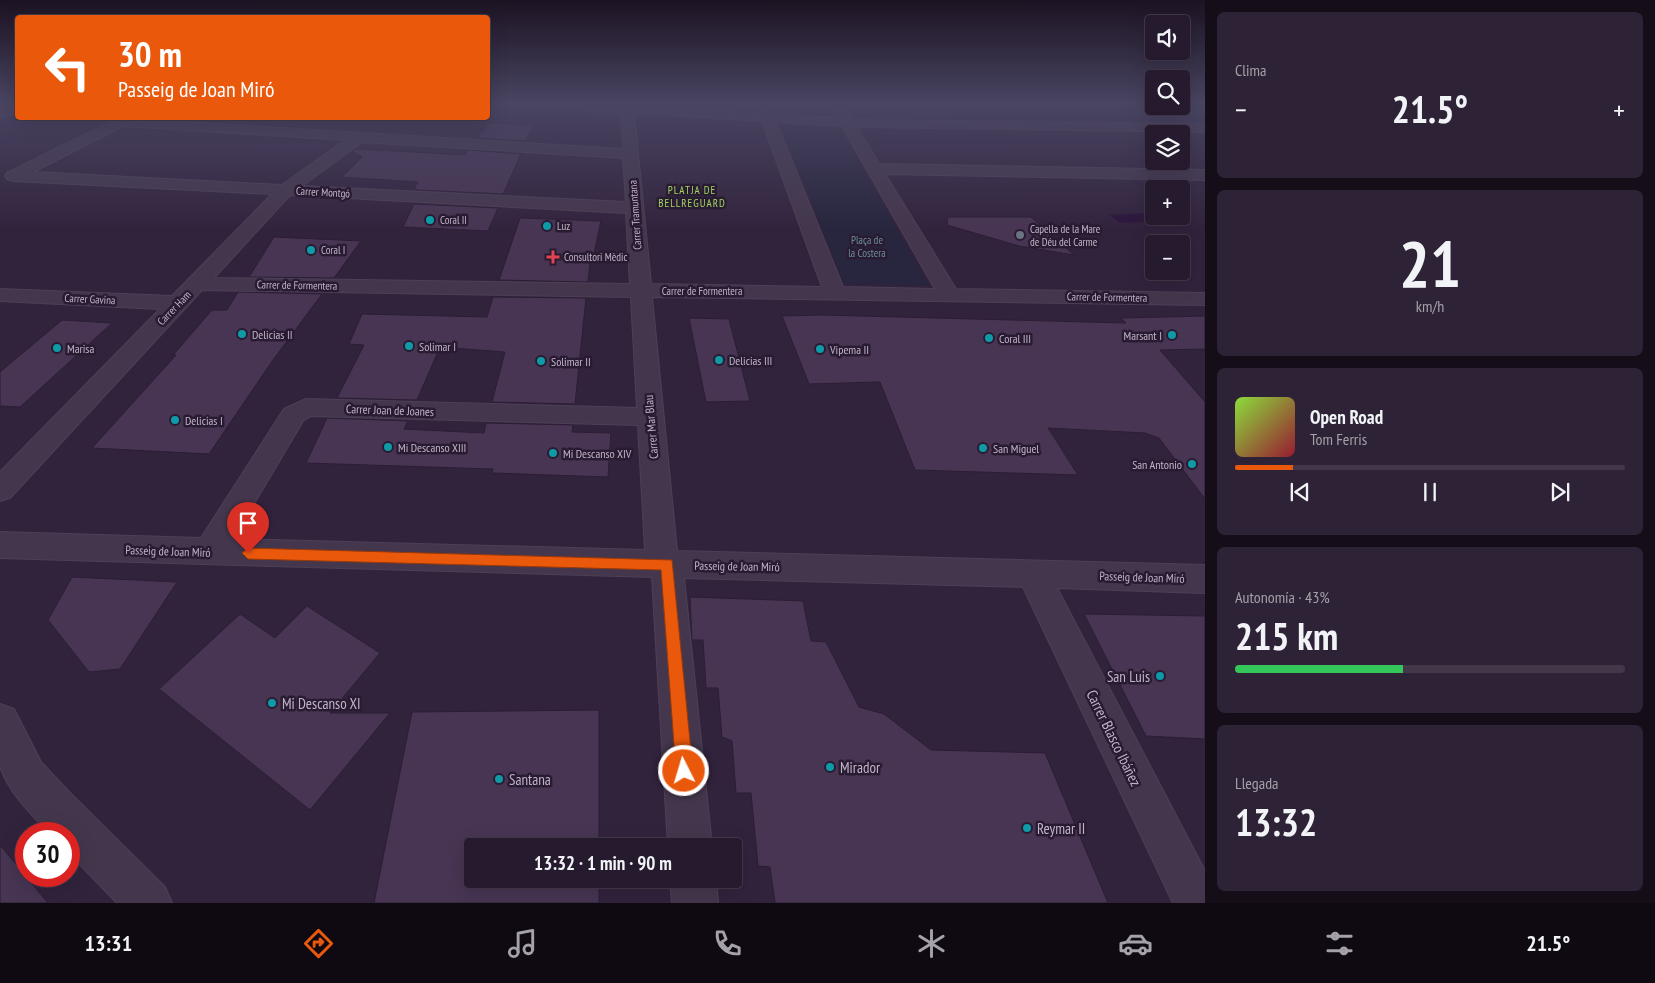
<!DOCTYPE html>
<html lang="es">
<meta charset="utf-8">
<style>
:root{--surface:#261a2e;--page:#2e2336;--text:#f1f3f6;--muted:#a4a1aa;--line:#42384a;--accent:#ea580c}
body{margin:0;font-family:"PT Sans Narrow",sans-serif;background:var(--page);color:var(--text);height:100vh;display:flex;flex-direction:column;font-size:19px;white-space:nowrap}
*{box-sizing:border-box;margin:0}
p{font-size:16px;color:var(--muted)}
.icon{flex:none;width:28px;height:28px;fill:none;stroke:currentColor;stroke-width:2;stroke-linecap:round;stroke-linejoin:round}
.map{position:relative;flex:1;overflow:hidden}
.side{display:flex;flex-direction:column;gap:12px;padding:12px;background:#150e19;width:450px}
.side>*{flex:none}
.top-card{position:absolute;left:15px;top:15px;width:475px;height:105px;border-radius:5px;box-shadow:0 5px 20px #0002,0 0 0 1px var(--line);background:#ea580c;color:#fff;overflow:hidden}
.fabs{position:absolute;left:1145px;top:15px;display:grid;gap:10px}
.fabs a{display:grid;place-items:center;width:45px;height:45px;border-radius:5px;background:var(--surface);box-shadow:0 5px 20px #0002,0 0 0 1px var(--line);font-size:25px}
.speed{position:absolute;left:15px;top:822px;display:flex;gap:10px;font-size:25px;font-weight:700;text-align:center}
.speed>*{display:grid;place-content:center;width:65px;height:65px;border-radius:50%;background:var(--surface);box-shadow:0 5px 20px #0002,0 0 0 1px var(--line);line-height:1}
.speed .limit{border:8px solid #d22;background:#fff;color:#111}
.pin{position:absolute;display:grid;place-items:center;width:42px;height:42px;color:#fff;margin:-51px -21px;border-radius:50% 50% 50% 0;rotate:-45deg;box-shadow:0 0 5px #0007}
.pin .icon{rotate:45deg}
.me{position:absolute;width:55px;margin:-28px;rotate:355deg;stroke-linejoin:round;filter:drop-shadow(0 0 4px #0008)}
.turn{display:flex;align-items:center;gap:18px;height:105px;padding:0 20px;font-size:22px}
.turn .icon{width:65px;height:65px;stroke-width:2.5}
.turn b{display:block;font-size:35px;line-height:42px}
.big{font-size:38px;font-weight:700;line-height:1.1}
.side .tile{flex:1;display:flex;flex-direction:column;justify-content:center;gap:8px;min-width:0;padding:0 18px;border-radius:8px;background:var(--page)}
.side .dial{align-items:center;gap:0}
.dial b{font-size:65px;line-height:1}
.song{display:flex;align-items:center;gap:15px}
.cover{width:60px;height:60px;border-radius:8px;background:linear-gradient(135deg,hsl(90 70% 55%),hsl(350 70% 35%))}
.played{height:5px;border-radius:2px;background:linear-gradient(90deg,var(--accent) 15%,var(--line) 15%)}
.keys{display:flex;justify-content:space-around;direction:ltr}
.heat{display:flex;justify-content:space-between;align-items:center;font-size:28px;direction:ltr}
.charge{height:8px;border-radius:4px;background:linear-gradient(90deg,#34c759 43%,var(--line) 0)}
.trip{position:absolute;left:464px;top:838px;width:278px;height:50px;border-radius:5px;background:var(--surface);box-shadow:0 5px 20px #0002,0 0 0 1px var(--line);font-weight:700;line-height:50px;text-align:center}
.tab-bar{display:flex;height:80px;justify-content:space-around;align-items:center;background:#0f0a12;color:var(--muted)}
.tab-bar .icon{width:35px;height:35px}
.tab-bar .active{color:var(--accent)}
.tab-bar b{font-size:22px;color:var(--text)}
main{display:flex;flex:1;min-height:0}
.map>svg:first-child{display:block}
.green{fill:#28253e}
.water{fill:#2c163b}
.building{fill:#473553;stroke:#2b1e34}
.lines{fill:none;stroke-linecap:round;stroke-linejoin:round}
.minor-casing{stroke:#4d4056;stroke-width:2}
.minor{fill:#44374d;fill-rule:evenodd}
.route{fill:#ea580c;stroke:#983908}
.culture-dot{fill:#0f9aa8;stroke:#291c32;stroke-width:2}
.worship-dot{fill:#6b7280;stroke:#291c32;stroke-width:2}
.health-dot{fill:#e0444e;stroke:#291c32;stroke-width:2}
.labels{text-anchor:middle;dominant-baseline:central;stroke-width:5;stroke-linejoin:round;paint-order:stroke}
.far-neighbourhood-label{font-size:11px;letter-spacing:1px;fill:#a1d561;stroke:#291c32}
.far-street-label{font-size:11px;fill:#c0b3c8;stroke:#291c32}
.far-poi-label{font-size:11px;fill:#c0b3c8;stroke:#291c32;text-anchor:start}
.far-park-label{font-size:11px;fill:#698e99;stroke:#291c32}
.poi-label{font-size:12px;fill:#c0b3c8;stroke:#291c32;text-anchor:start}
.street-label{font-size:12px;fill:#c0b3c8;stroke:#291c32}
.near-poi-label{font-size:15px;fill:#c0b3c8;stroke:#291c32;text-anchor:start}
.near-street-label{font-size:15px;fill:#c0b3c8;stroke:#291c32}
</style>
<main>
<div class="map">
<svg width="1205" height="903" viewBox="0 0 1205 903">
<rect width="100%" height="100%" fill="#32233d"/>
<g class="green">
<path d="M 771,103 L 826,103 L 835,118 L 776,115 Z"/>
<path d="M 1181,103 L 1205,105 L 1205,123 L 1196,123 L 1168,106 L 1181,106 Z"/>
<path d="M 781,125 L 839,127 L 929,285 L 844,284 Z"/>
</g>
<path class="water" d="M 1145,213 L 1156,221 L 1120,223 L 1109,215 Z"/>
<g class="building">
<path d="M 489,123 L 533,125 L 526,141 L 477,138 Z"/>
<path d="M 356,149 L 465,155 L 468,150 L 521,154 L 503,194 L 418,190 L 414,188 L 418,182 L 342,177 L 362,157 L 352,151 Z"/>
<path d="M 414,204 L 498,208 L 488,231 L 403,227 Z"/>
<path d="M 948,217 L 1031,217 L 1074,255 L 1019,246 L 947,225 Z"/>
<path d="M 520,218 L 601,221 L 592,263 L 590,262 L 588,282 L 499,280 Z"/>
<path d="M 274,237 L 361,241 L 334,278 L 249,277 Z"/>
<path d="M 238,292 L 322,294 L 273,360 L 209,454 L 92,448 L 176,355 L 173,355 L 212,310 L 227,310 Z"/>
<path d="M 493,297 L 586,298 L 575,404 L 492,402 L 505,352 L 440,347 L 417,400 L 337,398 L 364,345 L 349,344 L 362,314 L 487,317 Z"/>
<path d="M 822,315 L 1126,323 L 1121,318 L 1205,316 L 1205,349 L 1160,350 L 1205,402 L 1205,499 L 1159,438 L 1145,433 L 1048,428 L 1078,475 L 915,470 L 880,382 L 809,384 L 782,316 Z"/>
<path d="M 689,318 L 729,319 L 750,401 L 706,402 Z"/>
<path d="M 62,320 L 112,323 L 20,407 L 0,406 L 0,372 Z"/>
<path d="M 327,418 L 408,421 L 404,429 L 484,433 L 486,423 L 573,425 L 572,432 L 611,433 L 608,477 L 492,473 L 493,469 L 306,463 Z"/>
<path d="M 72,577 L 177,582 L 120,669 L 89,672 L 48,620 Z"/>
<path d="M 690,597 L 803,601 L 811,641 L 826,642 L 859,707 L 884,714 L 931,750 L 1045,753 L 1108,903 L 775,903 L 770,867 L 758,866 L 751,793 L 736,793 L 732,741 L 722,737 L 718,688 L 706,688 L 703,640 L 692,640 Z"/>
<path d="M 307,606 L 380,653 L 330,713 L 390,713 L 310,810 L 159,689 L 240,614 L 275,638 Z"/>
<path d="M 1084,614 L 1205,616 L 1205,739 L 1146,736 Z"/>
<path d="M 599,710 L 599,846 L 472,846 L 472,879 L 599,879 L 599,903 L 374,903 L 412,712 Z"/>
<path d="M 0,845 L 48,903 L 0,903 Z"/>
</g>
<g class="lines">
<defs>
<g id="minor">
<path d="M 18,103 L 18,112 L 0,119 L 0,110 Z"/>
<path d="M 524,103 L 594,103 L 759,113 L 756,103 L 768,103 L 773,114 L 837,118 L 833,111 L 840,107 L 845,108 L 851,119 L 871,120 L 1205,124 L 1205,132 L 857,127 L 879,164 L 1205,170 L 1205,180 L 885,174 L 956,289 L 1205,293 L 1205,305 L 652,297 L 677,551 L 1205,565 L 1205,593 L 1057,588 L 1205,871 L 1205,903 L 1173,903 L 1023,587 L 684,578 L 712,846 L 668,846 L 652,577 L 0,558 L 0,532 L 201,538 L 284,409 L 306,399 L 637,408 L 631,297 L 202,290 L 10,498 L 0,501 L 0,472 L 160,309 L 0,301 L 0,289 L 172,296 L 272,194 L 13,181 L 7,179 L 5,176 L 7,173 L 119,118 L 623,149 L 621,113 L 531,107 ZM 634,113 L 762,121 L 822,287 L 651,284 ZM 776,122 L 842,126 L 935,289 L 843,287 ZM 123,126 L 345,140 L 282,185 L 33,172 ZM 362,142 L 623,158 L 626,202 L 302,186 ZM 290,195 L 626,213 L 630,284 L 214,278 ZM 311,416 L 638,425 L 645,550 L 233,539 L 303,421 Z"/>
<path d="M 0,704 L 14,709 L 41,762 L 70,793 L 165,887 L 172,903 L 117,903 L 69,853 L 69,834 L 50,834 C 32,815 8,792 0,766 C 0,752 0,719 0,704 Z"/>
<path d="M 670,879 L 716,879 L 718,903 L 672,903 Z"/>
</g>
</defs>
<use href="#minor" class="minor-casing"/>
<use href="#minor" class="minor"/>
</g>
<linearGradient id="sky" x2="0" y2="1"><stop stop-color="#1c1322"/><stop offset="0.45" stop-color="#494562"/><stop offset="1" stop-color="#494562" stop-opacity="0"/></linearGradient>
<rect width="1205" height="229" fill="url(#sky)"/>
<path class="route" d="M 248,548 L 672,560 L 693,771 L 690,777 L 684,779 L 678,777 L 676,771 L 661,570 L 248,559 L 242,553 Z"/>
<g class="culture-dot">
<circle cx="430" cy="220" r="5"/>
<circle cx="547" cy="226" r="5"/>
<circle cx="311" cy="250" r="5"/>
<circle cx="242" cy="334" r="5"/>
<circle cx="1172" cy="335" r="5"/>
<circle cx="989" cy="338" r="5"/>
<circle cx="409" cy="346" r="5"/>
<circle cx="57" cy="348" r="5"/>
<circle cx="820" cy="349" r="5"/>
<circle cx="719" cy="360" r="5"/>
<circle cx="541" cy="361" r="5"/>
<circle cx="175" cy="420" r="5"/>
<circle cx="388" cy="447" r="5"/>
<circle cx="983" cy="448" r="5"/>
<circle cx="553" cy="453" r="5"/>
<circle cx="1192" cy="464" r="5"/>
<circle cx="1160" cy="676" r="5"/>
<circle cx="272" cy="703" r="5"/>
<circle cx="830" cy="767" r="5"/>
<circle cx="499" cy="779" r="5"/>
<circle cx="1027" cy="828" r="5"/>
</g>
<circle class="worship-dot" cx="1020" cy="235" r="5"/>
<path class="health-dot" d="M550.5 249.5h5v5h5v5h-5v5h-5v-5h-5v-5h5z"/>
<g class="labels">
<g class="far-neighbourhood-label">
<text x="692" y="190">PLATJA DE<tspan x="692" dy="13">BELLREGUARD</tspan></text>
</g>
<g class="far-street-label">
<text transform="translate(323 192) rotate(3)">Carrer Montgó</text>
<text transform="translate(635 215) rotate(-94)">Carrer Tramuntana</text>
<text transform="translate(297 285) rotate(1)">Carrer de Formentera</text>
<text x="702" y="291">Carrer de Formentera</text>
<text transform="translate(1107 297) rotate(1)">Carrer de Formentera</text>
<text transform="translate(90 299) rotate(3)">Carrer Gavina</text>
<text transform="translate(174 308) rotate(-46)">Carrer Ham</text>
</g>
<g class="far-poi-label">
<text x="440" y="220">Coral II</text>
<text x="557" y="226">Luz</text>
<text x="1030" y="229">Capella de la Mare<tspan x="1030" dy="13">de Déu del Carme</tspan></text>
<text x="321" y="250">Coral I</text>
<text x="564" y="257">Consultori Mèdic</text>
</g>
<g class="far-park-label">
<text x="867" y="240">Plaça de<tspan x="867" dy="13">la Costera</tspan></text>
</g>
<g class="poi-label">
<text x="252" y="334">Delicias II</text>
<text x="1162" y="335" text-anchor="end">Marsant I</text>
<text x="999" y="338">Coral III</text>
<text x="419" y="346">Solimar I</text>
<text x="67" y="348">Marisa</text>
<text x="830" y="349">Vipema II</text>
<text x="729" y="360">Delicias III</text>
<text x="551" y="361">Solimar II</text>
<text x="185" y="420">Delicias I</text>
<text x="398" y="447">Mi Descanso XIII</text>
<text x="993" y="448">San Miguel</text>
<text x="563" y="453">Mi Descanso XIV</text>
<text x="1182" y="464" text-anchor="end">San Antonio</text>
</g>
<g class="street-label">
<text transform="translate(390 410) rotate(2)">Carrer Joan de Joanes</text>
<text transform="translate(651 427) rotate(-95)">Carrer Mar Blau</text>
<text transform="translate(168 551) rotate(2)">Passeig de Joan Miró</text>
<text transform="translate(737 566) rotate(1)">Passeig de Joan Miró</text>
<text transform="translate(1142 577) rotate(2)">Passeig de Joan Miró</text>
</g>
<g class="near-poi-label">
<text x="1150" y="676" text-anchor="end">San Luis</text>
<text x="282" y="703">Mi Descanso XI</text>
<text x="840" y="767">Mirador</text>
<text x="509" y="779">Santana</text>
<text x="1037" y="828">Reymar II</text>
</g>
<g class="near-street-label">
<text transform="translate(1114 738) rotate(64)">Carrer Blasco Ibáñez</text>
</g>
</g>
</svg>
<div class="fabs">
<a><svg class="icon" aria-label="sound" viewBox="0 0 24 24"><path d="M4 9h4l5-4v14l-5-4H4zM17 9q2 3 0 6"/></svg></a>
<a><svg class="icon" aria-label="search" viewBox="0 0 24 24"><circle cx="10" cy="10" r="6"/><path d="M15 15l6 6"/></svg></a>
<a><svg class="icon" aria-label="layers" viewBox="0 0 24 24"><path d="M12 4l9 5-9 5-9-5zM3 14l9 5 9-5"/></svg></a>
<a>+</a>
<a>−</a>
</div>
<div class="speed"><div class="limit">30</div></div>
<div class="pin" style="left:248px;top:553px;background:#d93025"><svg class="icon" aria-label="arrive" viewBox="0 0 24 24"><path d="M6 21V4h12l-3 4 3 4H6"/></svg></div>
<svg class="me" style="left:684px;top:771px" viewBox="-20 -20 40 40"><circle r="17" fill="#ea580c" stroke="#fff" stroke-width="3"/><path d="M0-11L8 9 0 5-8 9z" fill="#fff"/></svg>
<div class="trip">13:32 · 1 min · 90 m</div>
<div class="top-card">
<div class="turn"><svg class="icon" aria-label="left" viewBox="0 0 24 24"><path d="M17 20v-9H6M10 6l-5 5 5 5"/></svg><div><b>30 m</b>Passeig de Joan Miró</div></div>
</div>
</div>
<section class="side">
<div class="tile"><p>Clima</p>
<div class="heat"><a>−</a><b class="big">21.5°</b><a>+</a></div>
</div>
<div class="tile dial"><b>21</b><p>km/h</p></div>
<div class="tile">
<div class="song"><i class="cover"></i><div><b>Open Road</b><p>Tom Ferris</p></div></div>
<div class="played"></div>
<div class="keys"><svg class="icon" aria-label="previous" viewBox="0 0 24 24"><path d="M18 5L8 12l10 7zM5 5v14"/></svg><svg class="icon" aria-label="pause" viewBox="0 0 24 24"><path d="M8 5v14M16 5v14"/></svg><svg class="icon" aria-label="next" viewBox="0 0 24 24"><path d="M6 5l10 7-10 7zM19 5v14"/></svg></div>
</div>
<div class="tile"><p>Autonomía · 43%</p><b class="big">215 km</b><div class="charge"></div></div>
<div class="tile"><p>Llegada</p><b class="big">13:32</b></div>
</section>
</main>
<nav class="tab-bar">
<b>13:31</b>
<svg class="icon active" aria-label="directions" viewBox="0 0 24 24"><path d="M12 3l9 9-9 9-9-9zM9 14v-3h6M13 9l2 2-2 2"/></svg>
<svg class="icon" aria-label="music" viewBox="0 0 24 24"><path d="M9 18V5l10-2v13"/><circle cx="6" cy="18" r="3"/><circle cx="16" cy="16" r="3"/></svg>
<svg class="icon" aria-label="phone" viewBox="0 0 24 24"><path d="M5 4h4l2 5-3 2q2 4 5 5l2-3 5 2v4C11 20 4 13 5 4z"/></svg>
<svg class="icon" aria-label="climate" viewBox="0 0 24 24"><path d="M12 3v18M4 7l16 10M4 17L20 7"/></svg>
<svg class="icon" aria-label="car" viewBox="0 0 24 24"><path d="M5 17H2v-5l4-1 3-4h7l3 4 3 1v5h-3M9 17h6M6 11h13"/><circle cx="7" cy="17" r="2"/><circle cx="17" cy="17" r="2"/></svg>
<svg class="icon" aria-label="filters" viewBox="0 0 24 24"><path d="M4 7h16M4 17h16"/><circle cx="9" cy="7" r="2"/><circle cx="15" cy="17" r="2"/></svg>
<b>21.5°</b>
</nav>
